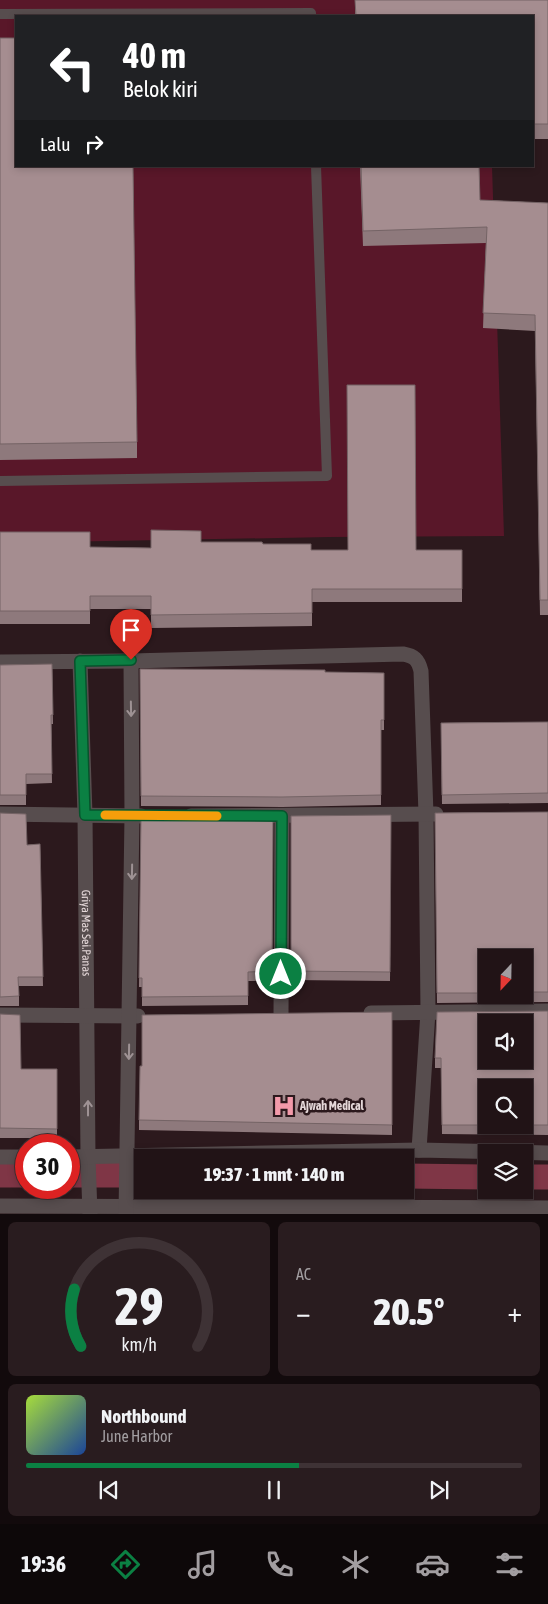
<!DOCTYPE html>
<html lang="id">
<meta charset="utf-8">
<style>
:root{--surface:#211316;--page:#291c1f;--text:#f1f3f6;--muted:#a29ea1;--line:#3e3235;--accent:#0b8043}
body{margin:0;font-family:"Asap Condensed",sans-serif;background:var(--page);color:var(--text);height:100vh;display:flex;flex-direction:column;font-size:19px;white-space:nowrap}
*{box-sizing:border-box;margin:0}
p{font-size:16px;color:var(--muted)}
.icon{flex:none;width:28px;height:28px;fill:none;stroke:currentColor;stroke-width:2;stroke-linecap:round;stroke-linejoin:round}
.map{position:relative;height:1214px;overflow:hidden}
.sheet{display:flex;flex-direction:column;gap:8px;padding:8px;background:#120a0c;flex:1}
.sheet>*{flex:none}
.hud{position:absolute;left:15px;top:15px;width:519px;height:152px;border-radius:0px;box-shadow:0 2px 8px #0003,0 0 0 1px var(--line);background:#202124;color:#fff;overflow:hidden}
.needle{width:32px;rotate:202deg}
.buttons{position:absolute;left:478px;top:949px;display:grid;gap:10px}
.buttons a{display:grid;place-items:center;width:55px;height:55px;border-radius:0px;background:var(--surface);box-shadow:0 2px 8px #0003,0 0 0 1px var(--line);font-size:25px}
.speed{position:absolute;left:15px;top:1134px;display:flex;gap:10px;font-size:25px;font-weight:700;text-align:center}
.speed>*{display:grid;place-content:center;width:65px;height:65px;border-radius:50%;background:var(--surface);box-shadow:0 2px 8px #0003,0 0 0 1px var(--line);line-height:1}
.speed .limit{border:8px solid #d22;background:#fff;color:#111}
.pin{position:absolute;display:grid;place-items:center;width:42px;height:42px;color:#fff;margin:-51px -21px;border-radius:50% 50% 50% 0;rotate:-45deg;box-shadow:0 0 5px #0007}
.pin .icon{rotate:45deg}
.me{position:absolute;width:55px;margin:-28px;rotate:0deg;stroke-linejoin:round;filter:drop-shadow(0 0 4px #0008)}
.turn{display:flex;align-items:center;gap:18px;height:105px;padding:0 25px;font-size:22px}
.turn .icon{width:65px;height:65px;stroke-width:2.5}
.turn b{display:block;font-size:35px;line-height:42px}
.then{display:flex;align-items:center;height:48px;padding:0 25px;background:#0003;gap:10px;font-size:19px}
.big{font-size:38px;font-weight:800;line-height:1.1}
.sheet .tile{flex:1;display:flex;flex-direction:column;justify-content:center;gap:8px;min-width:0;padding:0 18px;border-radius:8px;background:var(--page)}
.sheet .dial{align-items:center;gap:0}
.dial svg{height:130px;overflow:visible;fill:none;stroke:var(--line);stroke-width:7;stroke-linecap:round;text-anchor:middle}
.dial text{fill:var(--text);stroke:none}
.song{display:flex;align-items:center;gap:15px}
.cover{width:60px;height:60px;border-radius:8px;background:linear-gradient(135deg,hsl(80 70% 55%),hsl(220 70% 35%))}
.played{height:5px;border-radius:2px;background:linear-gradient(90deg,var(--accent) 55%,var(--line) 55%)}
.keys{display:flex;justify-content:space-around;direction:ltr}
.heat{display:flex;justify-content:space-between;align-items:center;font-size:28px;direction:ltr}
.sheet .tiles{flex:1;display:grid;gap:8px;grid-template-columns:1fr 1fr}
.tile:last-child{grid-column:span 2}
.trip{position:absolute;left:134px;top:1149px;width:280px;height:50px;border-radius:0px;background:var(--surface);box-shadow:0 2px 8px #0003,0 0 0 1px var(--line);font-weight:800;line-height:50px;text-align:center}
.dock{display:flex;height:80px;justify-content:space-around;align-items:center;background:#0d0809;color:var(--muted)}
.dock .icon{width:35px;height:35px}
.dock .active{color:var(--accent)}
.dock b{font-size:22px;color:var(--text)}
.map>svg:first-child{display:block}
.green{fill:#591729}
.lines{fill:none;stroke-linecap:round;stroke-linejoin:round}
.canal{stroke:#7f3646;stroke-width:25}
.lane{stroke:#574d4e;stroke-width:10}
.street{stroke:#574d4e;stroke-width:15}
.wall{fill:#8e797c;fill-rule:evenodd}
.building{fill:#a58d90;stroke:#746365;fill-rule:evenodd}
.oneway{stroke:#9e9294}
.route-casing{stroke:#07532c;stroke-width:12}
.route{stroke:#0b8043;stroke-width:9}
.slow{stroke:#f59e0b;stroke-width:9}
.labels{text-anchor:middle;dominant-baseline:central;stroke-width:5;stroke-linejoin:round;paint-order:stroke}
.street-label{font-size:12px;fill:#e5d8d9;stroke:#2c191d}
.poi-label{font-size:12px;font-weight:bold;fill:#e5d8d9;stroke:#2c191d;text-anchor:start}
</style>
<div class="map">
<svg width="548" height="1214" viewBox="0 0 548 1214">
<rect width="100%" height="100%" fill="#2c191d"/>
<path class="green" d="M 0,0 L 487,0 L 488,16 L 16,16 L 16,166 L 492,166 L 504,536 L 330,537 L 0,543 Z"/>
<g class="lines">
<g class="canal">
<path d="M 0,1175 L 26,1175"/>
<path d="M 69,1175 L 142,1175"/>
<path d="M 405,1176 L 486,1177"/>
<path d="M 524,1177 L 548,1177"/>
</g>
<g class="lane">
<path d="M 0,14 L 311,13 L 311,16"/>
<path d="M 0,481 L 327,476 L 316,166"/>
</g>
<g class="street">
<path id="s1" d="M 80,661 L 85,815 L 88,1157 L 90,1214"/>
<path d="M 0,662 L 131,661 L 403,654 C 414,656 418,659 421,671 L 426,814 L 428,1012 L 419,1150"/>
<path d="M 0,814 L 141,816"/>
<path d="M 191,816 L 436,814"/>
<path d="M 371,1013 L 548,1011"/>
<path d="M 281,1014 L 282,816"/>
<path d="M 0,1015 L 138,1016"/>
<path d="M 0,1157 L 26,1157"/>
<path d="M 69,1157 L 419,1150 L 548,1153"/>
<path d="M 0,1206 C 183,1205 365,1209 548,1208"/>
<path d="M 126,1214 L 132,816 L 131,661"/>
</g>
</g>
<g class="wall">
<path d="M 355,0 L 548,0 L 548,139 L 532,139 L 532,16 L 355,16 Z"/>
<path d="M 0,38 L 137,442 L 137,458 L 0,460 Z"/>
<path d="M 360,166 L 479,166 L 480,200 L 548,203 L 548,615 L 540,615 L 535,331 L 483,328 L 486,243 L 363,246 Z"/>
<path d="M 0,532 L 90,547 L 151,548 L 201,542 L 263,544 L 311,550 L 462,550 L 462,602 L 312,602 L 312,626 L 151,628 L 151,609 L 90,609 L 90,624 L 0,624 Z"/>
<path d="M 52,664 L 53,724 L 51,724 L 52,783 L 26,784 L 26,805 L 0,805 L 0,665 Z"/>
<path d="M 140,669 L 384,673 L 384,730 L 381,730 L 381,805 L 282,807 L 141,806 Z"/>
<path d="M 548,722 L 548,803 L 442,804 L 441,723 Z"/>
<path d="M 548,812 L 548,1002 L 437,1003 L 435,813 ZM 486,958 L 524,958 L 524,995 L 486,995 Z"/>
<path d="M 0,813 L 27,845 L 40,844 L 43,986 L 19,986 L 19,1006 L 0,1006 Z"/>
<path d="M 141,815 L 273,816 L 272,981 L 248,981 L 248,1005 L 142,1006 L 142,987 L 139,987 Z"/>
<path d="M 391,815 L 390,981 L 291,980 L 291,816 Z"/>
<path d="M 548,1011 L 548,1135 L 442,1134 L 441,1068 L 435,1068 L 435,1058 Z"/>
<path d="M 392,1012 L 392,1135 L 139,1130 L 139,1120 Z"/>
<path d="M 0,1014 L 21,1069 L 57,1069 L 57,1138 L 0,1138 Z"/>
</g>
<g class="building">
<path d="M 355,0 L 548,0 L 548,124 L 532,124 L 532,16 L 356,16 Z"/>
<path d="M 0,38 L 16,38 L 16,166 L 133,166 L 137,442 L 0,444 Z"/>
<path d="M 361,166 L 479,166 L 480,200 L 548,203 L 548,600 L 540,600 L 535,315 L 483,313 L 487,227 L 363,231 Z"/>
<path d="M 347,385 L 415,385 L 416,550 L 462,550 L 462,589 L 312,589 L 312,613 L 151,615 L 151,596 L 90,596 L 90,611 L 0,611 L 0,532 L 90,532 L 90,547 L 151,548 L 151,530 L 201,531 L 201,542 L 262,542 L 263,544 L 311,544 L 311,550 L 348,550 Z"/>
<path d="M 52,664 L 53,715 L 51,715 L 52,774 L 26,774 L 26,795 L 0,795 L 0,665 Z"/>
<path d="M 140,669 L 325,670 L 325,672 L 384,673 L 384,720 L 381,720 L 381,795 L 282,797 L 141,796 Z"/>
<path d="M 548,722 L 548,793 L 442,795 L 441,723 Z"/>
<path d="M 548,812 L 548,992 L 524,992 L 524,958 L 486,958 L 486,993 L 437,993 L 435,813 Z"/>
<path d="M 0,813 L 26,814 L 27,845 L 40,844 L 43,977 L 18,977 L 19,996 L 0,997 Z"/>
<path d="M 141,815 L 273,816 L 272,971 L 248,972 L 248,996 L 142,997 L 142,978 L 139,978 Z"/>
<path d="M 391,815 L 390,972 L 291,971 L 291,816 Z"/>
<path d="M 548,1011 L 548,1125 L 500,1125 L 524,1125 L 524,1088 L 486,1088 L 486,1125 L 442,1125 L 441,1058 L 435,1058 L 437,1012 ZM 486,1022 L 524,1022 L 524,1060 L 486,1060 Z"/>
<path d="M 392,1012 L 392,1125 L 139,1120 L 140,1066 L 142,1066 L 142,1015 Z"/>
<path d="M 0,1014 L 20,1015 L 21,1069 L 57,1069 L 57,1129 L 0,1128 Z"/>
</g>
<defs><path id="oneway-shaft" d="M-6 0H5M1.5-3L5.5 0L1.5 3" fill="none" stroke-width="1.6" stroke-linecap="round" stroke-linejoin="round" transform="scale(1.25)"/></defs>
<g class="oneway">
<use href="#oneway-shaft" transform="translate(131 709) rotate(89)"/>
<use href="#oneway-shaft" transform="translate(132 872) rotate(91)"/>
<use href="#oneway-shaft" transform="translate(129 1052) rotate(91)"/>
<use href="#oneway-shaft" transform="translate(88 1108) rotate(-90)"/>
</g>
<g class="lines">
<defs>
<path id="route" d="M 131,660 L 80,661 L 85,815 L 282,816 L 281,974"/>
</defs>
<use href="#route" class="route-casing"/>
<use href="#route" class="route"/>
<path class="slow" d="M 105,815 L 217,816"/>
</g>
<defs>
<symbol id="hospital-bare" viewBox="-9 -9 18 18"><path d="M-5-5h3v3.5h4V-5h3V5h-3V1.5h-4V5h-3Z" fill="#f39aaa" stroke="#2c191d" stroke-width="2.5" paint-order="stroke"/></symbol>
</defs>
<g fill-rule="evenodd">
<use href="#hospital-bare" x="268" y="1090" width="32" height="32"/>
</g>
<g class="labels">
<g class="street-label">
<text stroke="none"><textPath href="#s1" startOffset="272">Griya Mas Sei.Panas</textPath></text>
</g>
<g class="poi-label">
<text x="300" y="1106">Ajwah Medical</text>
</g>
</g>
</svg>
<div class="buttons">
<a><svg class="needle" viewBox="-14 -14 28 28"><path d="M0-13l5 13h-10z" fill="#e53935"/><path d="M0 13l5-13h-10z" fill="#a29ea1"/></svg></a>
<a><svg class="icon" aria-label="sound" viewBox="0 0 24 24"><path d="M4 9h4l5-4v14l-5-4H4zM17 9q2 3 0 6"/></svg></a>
<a><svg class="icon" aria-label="search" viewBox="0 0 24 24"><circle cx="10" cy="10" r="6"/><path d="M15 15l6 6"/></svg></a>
<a><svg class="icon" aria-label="layers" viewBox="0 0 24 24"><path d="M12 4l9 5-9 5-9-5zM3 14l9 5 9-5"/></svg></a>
</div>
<div class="speed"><div class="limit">30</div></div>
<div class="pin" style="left:131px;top:660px;background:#d93025"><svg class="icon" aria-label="arrive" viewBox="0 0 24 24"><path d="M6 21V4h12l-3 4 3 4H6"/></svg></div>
<svg class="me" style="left:281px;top:974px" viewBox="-20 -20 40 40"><circle r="17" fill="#0b8043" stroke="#fff" stroke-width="3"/><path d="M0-11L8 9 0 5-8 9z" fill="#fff"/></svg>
<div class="trip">19:37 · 1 mnt · 140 m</div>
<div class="hud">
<div class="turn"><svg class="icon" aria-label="left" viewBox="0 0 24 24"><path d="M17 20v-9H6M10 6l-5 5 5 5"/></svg><div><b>40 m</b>Belok kiri</div></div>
<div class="then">Lalu<svg class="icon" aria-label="right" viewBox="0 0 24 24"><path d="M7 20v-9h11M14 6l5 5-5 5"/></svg></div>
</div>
</div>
<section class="sheet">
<div class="tiles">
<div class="tile dial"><svg viewBox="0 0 100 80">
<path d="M14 69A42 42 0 1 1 86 69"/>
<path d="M14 69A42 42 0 0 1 10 34" stroke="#0b8043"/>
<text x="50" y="56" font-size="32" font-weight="700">29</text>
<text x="50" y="72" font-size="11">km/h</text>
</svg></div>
<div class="tile"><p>AC</p>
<div class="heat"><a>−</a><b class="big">20.5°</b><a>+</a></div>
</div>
<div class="tile">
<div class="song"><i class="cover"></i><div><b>Northbound</b><p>June Harbor</p></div></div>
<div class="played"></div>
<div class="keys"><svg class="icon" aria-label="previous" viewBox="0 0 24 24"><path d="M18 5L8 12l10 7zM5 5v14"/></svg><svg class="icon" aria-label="pause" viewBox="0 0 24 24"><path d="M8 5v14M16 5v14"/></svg><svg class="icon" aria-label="next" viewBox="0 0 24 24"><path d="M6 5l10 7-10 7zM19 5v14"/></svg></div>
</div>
</div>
</section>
<nav class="dock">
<b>19:36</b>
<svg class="icon active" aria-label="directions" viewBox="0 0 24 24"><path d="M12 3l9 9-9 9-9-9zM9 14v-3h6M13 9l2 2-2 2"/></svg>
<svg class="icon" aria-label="music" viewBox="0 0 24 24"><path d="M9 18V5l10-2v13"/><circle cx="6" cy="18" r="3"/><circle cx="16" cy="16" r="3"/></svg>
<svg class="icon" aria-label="phone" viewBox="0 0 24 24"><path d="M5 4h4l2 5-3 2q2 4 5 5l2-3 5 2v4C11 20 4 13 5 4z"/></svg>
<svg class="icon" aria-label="climate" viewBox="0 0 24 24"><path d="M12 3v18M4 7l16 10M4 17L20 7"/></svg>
<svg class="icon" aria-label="car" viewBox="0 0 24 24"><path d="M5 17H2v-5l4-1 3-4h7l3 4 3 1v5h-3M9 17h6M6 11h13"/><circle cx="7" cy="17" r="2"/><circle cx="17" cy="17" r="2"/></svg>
<svg class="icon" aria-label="filters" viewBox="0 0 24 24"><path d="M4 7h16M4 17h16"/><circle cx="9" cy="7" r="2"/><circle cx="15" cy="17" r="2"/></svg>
</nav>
